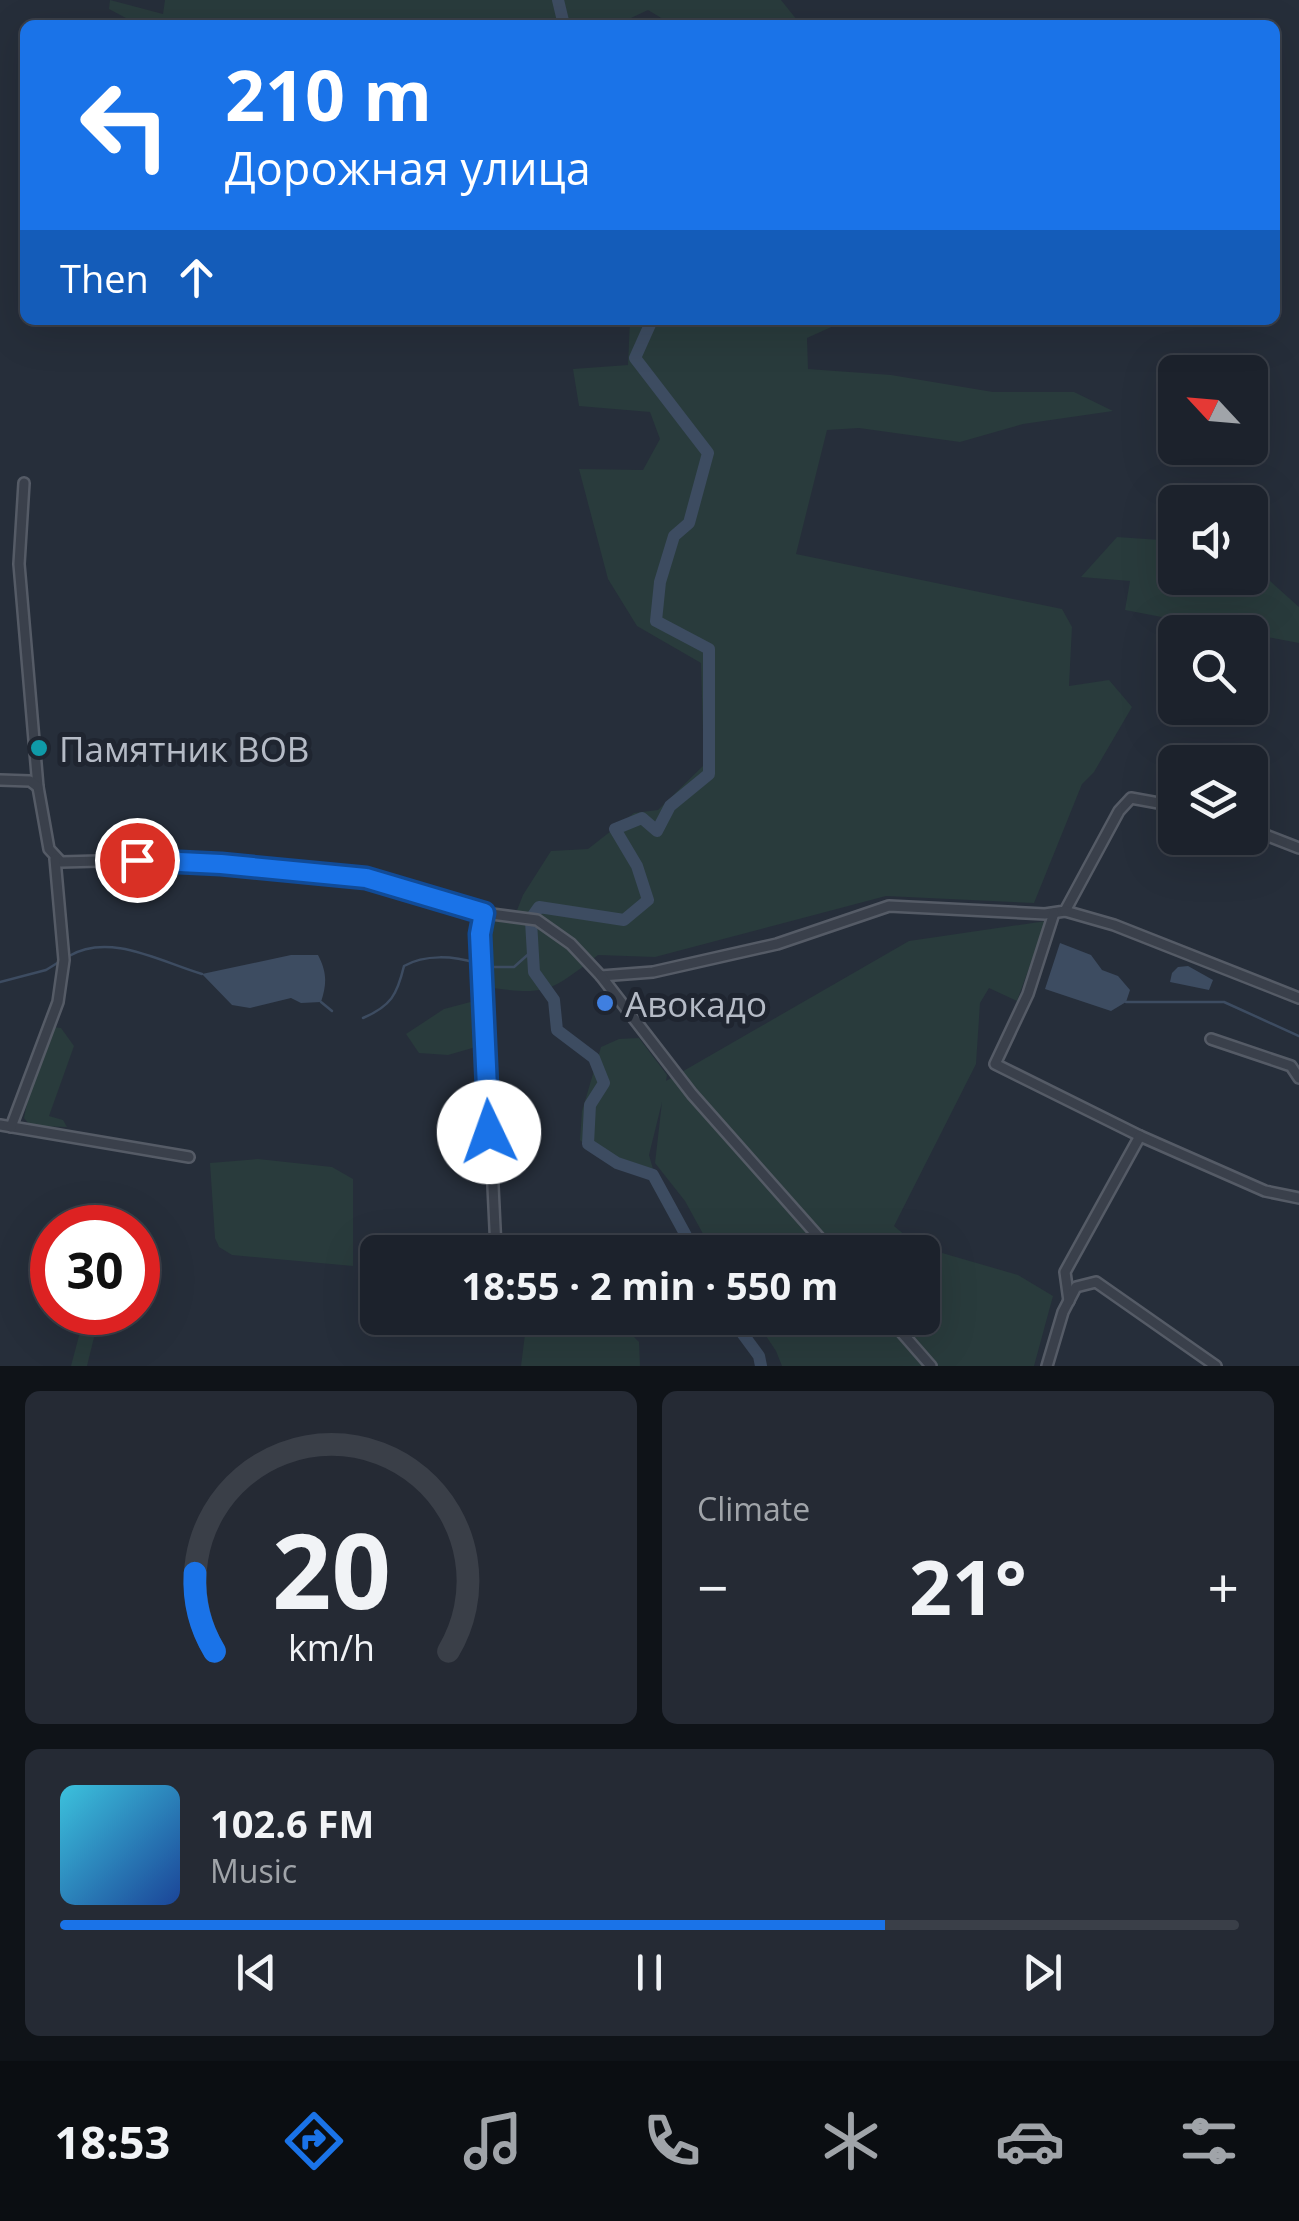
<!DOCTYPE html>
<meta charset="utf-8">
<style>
:root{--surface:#1c222c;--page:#252a34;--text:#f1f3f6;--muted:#a0a4a9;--line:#3a3f48;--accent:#1a73e8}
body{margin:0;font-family:"Open Sans",sans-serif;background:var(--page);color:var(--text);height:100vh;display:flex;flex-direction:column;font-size:38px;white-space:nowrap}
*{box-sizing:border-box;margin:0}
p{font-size:32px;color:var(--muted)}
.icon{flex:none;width:55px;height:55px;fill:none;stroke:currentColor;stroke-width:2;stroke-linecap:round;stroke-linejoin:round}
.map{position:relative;height:1366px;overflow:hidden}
.sheet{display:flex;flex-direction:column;gap:25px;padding:25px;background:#0f1318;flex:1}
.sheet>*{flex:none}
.hud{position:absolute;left:20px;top:20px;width:1260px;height:305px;border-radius:15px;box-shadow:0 10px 40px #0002,0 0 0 2px var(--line);background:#1a73e8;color:#fff;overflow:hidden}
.needle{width:65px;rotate:296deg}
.tools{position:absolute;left:1158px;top:355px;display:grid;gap:20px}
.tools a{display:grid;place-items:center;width:110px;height:110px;border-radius:15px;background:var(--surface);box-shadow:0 10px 40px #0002,0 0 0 2px var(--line);font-size:50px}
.speed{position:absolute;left:30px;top:1205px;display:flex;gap:20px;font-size:50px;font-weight:700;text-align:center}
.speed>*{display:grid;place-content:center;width:130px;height:130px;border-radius:50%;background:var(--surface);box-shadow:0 10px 40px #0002,0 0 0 2px var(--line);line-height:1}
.speed .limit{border:15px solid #d22;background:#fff;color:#111}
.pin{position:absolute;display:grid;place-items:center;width:85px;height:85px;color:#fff;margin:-42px;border:5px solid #fff;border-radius:50%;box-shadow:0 2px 10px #0007}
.me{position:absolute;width:110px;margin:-55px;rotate:357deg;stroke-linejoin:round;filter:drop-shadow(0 0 8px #0008)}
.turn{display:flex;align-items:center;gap:35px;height:210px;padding:0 40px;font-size:45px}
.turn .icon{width:130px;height:130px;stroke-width:2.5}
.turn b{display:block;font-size:70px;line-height:85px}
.then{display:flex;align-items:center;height:95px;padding:0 40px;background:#0003;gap:20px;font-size:38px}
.big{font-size:75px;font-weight:700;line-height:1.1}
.sheet .card{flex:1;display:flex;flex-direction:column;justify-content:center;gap:15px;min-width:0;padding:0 35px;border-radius:15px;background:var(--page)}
.sheet .dial{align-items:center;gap:0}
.dial svg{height:260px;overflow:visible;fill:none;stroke:var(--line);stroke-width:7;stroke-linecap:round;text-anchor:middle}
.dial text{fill:var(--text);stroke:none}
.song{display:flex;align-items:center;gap:30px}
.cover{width:120px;height:120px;border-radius:15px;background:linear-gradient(135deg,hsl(190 70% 55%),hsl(220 70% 35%))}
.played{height:10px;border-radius:5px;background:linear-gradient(90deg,var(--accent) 70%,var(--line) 70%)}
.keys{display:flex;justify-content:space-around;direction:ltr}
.heat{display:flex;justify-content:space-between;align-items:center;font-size:55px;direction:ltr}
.sheet .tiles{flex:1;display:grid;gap:25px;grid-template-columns:1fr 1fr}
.card:last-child{grid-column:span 2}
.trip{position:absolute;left:360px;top:1235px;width:580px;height:100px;border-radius:15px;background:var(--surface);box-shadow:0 10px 40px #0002,0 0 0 2px var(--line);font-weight:700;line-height:100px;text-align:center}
.menu{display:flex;height:160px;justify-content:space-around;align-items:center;background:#0b0e12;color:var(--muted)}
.menu .icon{width:70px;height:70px}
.menu .on{color:var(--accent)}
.menu b{font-size:45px;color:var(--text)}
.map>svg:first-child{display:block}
.green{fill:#293b3c}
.water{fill:#3d4c61}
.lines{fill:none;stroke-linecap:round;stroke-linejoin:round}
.stream{stroke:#3d4c61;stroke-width:2.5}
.river{stroke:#3d4c61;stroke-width:12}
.street-casing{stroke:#555b66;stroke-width:14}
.street{stroke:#3a404b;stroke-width:9}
.route-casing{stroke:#114b97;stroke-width:25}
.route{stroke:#1a73e8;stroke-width:18}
.culture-dot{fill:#0f9aa8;stroke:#1f2530;stroke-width:4}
.shop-dot{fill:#3f7fe0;stroke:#1f2530;stroke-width:4}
.labels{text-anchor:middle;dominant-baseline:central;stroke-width:10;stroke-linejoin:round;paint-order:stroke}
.poi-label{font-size:35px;fill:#b5bbc6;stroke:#1f2530;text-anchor:start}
</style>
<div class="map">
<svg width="1299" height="1366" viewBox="0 0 1299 1366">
<rect width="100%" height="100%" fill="#262e3a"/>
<g class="green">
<path d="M 110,0 L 163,14 L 165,0 L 781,0 L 801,25 L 719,25 L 711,22 L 673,25 L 648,10 L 616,25 L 139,25 L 109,9 Z"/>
<path d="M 630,320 L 838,320 L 838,324 L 807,338 L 808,369 L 891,375 L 993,392 L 1074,392 L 1113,411 L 1023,424 L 960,442 L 859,428 L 827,430 L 796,554 L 1062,609 L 1072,627 L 1069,686 L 1109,680 L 1132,707 L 1094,772 L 1082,784 L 1034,903 L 886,896 L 655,957 L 598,955 C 550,992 547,996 486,987 L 486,921 L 512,923 L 523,895 L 551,851 L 588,849 L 634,813 L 658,810 L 704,765 L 701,663 L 637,626 L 608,579 L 579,469 L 643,470 L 660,439 L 650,412 L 579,406 L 573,369 L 628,365 Z"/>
<path d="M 1117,537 L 1175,541 L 1175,578 L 1250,578 L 1250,563 L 1299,607 L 1299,643 L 1125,610 L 1130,581 L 1081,577 Z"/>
<path d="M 1046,921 L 1017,1001 L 989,988 L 980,1003 L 976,1064 L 894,1226 L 918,1246 L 1018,1275 L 1053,1296 L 1034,1366 L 782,1366 L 776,1351 L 754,1318 L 922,1318 L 922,1252 L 713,1252 L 685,1201 L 655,1163 L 662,1102 L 649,1155 L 653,1169 L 650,1179 C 624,1169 600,1161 580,1140 L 582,1111 L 601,1047 L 619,1039 L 639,1038 L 667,1075 L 666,1081 L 909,941 Z"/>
<path d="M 478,1000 L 476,1047 L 448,1055 L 419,1053 L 406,1034 L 444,1009 Z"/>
<path d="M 53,1027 L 61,1028 L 74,1046 L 49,1116 L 63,1120 L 67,1127 L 31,1126 L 24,1118 L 31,1083 Z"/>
<path d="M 258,1159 L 332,1167 L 353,1179 L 353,1266 L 232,1255 L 219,1247 L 215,1238 L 210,1163 Z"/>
<path d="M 85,1313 L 100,1313 L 87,1366 L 71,1366 Z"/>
<path d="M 527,1318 L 615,1318 L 639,1342 L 640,1366 L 521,1366 Z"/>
</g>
<g class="water">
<path d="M 1060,943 L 1091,955 L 1102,970 L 1118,976 L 1130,990 L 1126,1002 L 1111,1011 L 1045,989 Z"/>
<path d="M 291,955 L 318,955 C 327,972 327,984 321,1002 L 301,1003 L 291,998 L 250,1008 L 232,1005 L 202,974 Z"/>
<path d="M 1188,966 L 1213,980 L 1209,990 L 1170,982 L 1172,973 L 1178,967 Z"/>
</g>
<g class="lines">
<g class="stream">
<path d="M 69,956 C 110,932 161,962 202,974"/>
<path d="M 488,967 L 514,967 L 533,950"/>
<path d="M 0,982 L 46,970 L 59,962"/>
<path d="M 321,1002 L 332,1011"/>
<path d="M 1126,1002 L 1224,1002 L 1299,1036"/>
<path d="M 363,1018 C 391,1006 397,995 404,966 C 425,954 454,956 476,963"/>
</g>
<g class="river">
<path d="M 558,0 L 564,25"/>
<path d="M 532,917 L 539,907 L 624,920 L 648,900 L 637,866 L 615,829 L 642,818 L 657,831 L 670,806 L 709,774 L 709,649 L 656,621 L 660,582 L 674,536 L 689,523 L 708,453 L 635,358 L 652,320"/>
<path d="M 531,921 L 534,972 L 554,1000 L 557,1030 L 594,1058 L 604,1083 L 590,1105 L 588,1144 L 617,1163 L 653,1175 L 695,1252"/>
<path d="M 731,1318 L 759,1356 L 761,1366"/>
</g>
<defs>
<g id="street">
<path d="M 24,483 L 19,564 L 38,787 L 49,849 L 61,862 L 137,860 L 221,864 L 367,878 L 484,913 L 537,920 L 571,944 L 601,976 L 653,972 L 777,944 L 889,906 L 1045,914 L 1065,911 L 1119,811 L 1131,798 L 1175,806"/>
<path d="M 0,780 L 30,781 L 38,787"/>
<path d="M 1250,829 L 1299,848"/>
<path d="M 1065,911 L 1114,925 L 1299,998"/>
<path d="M 484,913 L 481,934 L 496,1249"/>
<path d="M 1054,913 L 1028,994 L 995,1064 L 1140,1136"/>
<path d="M 601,976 L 692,1094 L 832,1252"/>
<path d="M 1211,1039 L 1291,1066 L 1299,1078"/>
<path d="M 0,1125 L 189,1157"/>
<path d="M 11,1127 L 58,1002 L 64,960 L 55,859"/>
<path d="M 1069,1301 L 1065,1272 L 1140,1136 L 1265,1191 L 1299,1198"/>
<path d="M 889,1318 L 931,1366"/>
<path d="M 1047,1366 L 1063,1312 L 1076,1287 L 1096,1282 L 1216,1366"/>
</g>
</defs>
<use href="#street" class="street-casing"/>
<use href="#street" class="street"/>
</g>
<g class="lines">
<defs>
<path id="route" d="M 137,860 L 221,864 L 366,878 L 484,913 L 480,934 L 489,1132"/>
</defs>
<use href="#route" class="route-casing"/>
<use href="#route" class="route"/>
</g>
<circle class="culture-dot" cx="39" cy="748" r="10"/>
<circle class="shop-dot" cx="605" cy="1003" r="10"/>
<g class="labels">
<g class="poi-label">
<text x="59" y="748">Памятник ВОВ</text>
<text x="625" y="1003">Авокадо</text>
</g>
</g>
</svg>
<div class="tools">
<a><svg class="needle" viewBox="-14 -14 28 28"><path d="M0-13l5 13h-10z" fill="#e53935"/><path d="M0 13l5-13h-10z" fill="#a0a4a9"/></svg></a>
<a><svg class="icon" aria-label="sound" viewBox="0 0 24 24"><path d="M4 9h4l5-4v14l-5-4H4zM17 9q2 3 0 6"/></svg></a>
<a><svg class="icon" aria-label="search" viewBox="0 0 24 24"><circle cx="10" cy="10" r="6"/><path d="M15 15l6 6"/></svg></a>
<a><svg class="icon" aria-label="layers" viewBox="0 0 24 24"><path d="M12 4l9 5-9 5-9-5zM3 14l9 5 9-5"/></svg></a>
</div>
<div class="speed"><div class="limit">30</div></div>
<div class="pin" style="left:137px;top:860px;background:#d93025"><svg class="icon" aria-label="arrive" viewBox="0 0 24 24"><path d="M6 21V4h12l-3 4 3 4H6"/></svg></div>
<svg class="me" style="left:489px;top:1132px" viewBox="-20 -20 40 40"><circle r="19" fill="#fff"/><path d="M0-13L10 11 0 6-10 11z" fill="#1a73e8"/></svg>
<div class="trip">18:55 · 2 min · 550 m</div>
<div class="hud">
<div class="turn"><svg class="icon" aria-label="left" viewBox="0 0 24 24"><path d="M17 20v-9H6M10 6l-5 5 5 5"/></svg><div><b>210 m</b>Дорожная улица</div></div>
<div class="then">Then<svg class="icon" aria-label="ahead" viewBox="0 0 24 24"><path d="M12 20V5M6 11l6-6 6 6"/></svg></div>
</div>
</div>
<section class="sheet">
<div class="tiles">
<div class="card dial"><svg viewBox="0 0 100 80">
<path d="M14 69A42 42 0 1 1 86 69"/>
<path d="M14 69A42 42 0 0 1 8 45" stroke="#1a73e8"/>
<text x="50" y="56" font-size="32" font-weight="700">20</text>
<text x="50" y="72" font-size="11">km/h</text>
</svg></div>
<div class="card"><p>Climate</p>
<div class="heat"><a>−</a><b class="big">21°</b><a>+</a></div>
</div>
<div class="card">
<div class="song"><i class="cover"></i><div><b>102.6 FM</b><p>Music</p></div></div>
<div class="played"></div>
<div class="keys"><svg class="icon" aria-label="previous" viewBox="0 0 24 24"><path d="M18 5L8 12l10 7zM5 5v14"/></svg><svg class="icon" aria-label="pause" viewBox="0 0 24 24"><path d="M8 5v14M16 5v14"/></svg><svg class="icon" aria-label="next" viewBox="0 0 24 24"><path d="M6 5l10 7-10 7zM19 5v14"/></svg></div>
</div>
</div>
</section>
<nav class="menu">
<b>18:53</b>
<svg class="icon on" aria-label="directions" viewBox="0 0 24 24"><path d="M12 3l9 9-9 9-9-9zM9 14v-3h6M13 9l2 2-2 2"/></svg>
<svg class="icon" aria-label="music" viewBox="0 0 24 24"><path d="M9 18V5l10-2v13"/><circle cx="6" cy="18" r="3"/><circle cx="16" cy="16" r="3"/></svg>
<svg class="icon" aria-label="phone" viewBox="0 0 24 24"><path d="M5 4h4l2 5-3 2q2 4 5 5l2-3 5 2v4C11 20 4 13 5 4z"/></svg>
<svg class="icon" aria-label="climate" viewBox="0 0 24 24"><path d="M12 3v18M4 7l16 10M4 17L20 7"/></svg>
<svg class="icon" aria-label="car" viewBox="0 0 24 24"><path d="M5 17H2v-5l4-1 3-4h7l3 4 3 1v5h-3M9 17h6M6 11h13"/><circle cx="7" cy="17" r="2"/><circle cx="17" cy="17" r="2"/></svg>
<svg class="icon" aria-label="filters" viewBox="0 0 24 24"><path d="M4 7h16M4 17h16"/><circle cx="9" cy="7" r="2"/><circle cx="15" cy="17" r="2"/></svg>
</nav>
